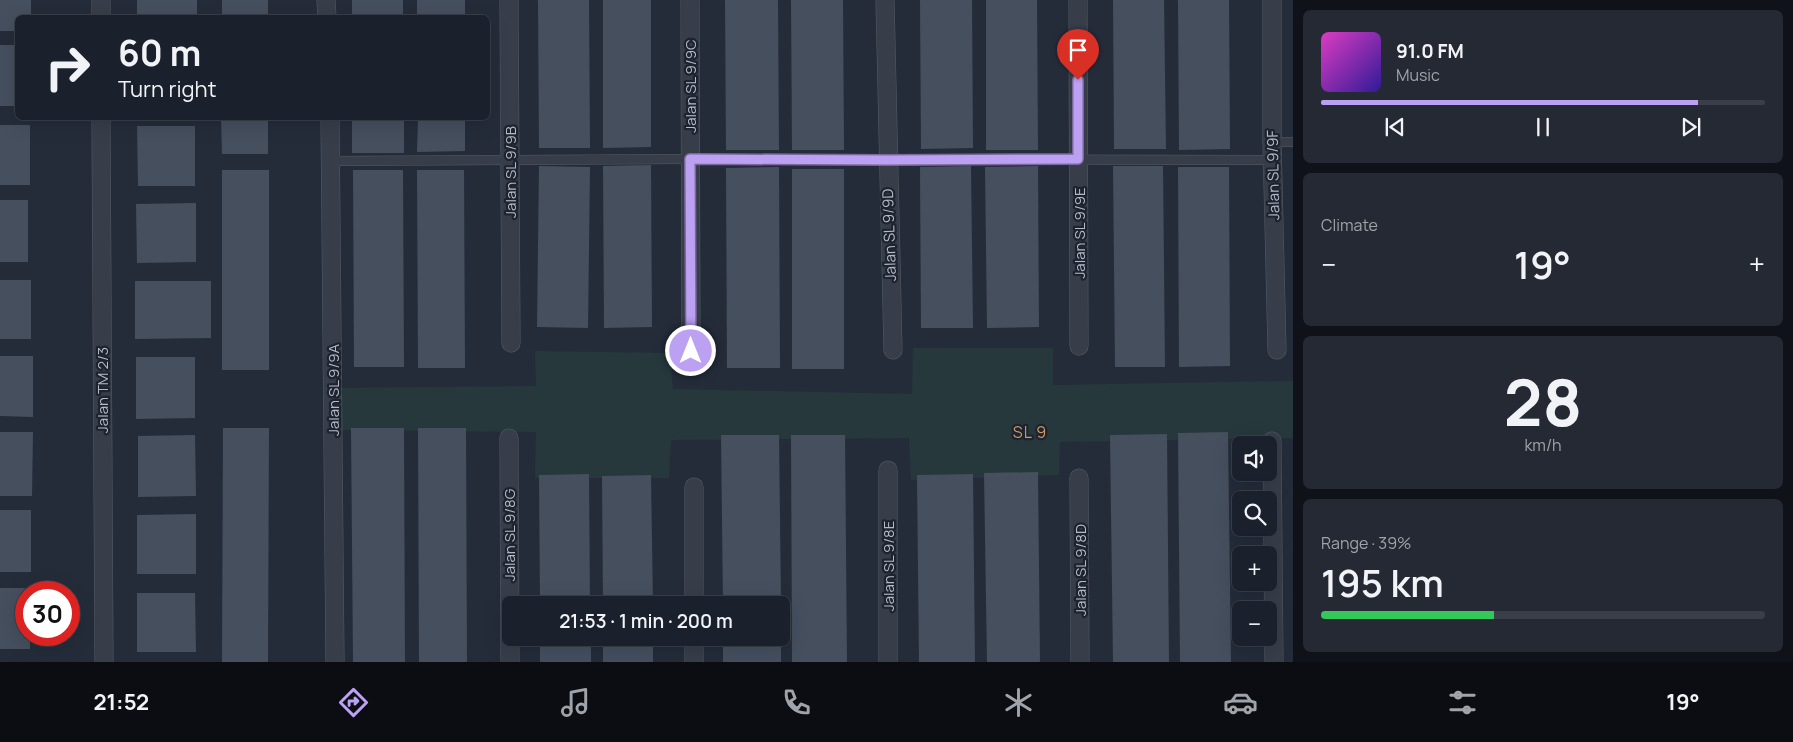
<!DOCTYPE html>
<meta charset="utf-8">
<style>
:root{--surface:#1b212c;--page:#242934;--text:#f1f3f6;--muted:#a0a3a9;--line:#393e48;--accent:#bca0f2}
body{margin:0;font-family:Manrope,sans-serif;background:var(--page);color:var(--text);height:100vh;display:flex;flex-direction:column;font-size:19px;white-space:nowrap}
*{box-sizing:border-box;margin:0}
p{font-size:16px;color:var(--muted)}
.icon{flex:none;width:28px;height:28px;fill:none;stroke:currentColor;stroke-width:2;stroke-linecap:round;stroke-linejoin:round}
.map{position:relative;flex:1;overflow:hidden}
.drawer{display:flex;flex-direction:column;gap:10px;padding:10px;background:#0f1218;width:500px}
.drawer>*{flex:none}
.banner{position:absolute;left:15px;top:15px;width:475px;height:105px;border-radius:8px;box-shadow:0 5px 20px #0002,0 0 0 1px var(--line);background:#1b212c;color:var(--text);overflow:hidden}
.controls{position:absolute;left:1232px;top:436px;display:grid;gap:10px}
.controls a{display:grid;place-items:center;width:45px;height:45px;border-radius:8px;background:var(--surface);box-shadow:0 5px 20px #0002,0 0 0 1px var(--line);font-size:25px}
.speed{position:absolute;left:15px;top:581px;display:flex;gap:10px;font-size:25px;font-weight:700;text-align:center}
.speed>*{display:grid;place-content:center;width:65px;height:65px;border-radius:50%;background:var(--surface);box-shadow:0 5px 20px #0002,0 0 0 1px var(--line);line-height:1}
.speed .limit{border:8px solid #d22;background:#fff;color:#111}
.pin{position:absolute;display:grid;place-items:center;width:42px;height:42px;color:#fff;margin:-51px -21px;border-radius:50% 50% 50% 0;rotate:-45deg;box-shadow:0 0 5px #0007}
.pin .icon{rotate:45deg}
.me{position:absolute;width:55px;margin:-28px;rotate:0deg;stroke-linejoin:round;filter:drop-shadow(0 0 4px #0008)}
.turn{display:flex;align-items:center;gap:18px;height:105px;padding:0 20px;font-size:22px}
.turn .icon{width:65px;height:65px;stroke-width:2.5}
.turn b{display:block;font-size:35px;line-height:42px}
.big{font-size:38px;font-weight:600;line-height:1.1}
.drawer .tile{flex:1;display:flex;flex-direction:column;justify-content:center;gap:8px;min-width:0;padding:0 18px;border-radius:8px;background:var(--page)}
.drawer .dial{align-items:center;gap:0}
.dial b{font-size:65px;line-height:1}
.song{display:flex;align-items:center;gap:15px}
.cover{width:60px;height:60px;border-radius:8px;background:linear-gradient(135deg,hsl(310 70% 55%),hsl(250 70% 35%))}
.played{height:5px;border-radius:2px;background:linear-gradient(90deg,var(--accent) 85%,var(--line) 85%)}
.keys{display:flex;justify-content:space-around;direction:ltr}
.heat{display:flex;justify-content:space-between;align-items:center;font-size:28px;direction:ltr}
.charge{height:8px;border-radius:4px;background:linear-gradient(90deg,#34c759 39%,var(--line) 0)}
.trip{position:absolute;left:502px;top:596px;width:288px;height:50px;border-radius:8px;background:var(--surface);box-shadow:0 5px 20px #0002,0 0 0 1px var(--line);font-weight:600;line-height:50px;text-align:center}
.tab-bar{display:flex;height:80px;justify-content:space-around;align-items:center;background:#0b0d12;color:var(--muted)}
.tab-bar .icon{width:35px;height:35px}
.tab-bar .current{color:var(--accent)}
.tab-bar b{font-size:22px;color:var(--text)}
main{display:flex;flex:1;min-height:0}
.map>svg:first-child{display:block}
.green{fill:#26383b}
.building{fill:#454f5e}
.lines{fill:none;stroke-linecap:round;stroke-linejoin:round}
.lane-casing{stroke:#565c68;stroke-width:10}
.street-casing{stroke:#565c68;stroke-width:19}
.lane{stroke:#373e4a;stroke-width:9}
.street{stroke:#373e4a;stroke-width:18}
.route-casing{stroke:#7a689d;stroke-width:12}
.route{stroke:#bca0f2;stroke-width:9}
.labels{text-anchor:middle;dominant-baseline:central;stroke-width:4.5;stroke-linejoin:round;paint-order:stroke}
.street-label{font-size:15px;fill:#b3b9c6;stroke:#1d242f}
.neighbourhood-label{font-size:16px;letter-spacing:1px;fill:#cd9766;stroke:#1d242f}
</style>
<main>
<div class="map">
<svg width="1293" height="662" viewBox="0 0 1293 662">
<rect width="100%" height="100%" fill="#242c3a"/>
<path class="green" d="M 913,348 L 1053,348 L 1053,385 L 1293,381 L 1293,438 L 1060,442 L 1059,475 L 911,480 L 909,438 L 671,440 L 669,478 L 535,478 L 536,432 L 333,430 L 337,388 L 536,386 L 535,351 L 670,353 L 673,389 L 912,394 Z"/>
<g class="building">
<path d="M 0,0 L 31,0 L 31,18 L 18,18 L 18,31 L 0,31 Z"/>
<rect x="137" y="0" width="60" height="18"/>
<rect x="222" y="0" width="46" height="18"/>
<rect x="352" y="0" width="51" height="18"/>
<rect x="417" y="0" width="48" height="18"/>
<path d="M 538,0 L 589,0 L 590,148 L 539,148 Z"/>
<path d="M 603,0 L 651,0 L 651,147 L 603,148 Z"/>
<path d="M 725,0 L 778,0 L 779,150 L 726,150 Z"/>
<path d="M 791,0 L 843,0 L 844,150 L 792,150 Z"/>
<path d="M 920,0 L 972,0 L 973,148 L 921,149 Z"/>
<path d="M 986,0 L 1037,0 L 1038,150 L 986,150 Z"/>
<path d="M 1113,0 L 1164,0 L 1166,149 L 1114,149 Z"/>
<path d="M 1178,0 L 1229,0 L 1230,149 L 1179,150 Z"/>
<rect x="0" y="45" width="18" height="61"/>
<path d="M 221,118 L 268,118 L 268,154 L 222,154 Z"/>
<rect x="352" y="118" width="52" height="35"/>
<path d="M 418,118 L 465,118 L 465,151 L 417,152 Z"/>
<rect x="0" y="125" width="30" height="60"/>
<path d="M 137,126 L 195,126 L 195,186 L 138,186 Z"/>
<path d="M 651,165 L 652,327 L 604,328 L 603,166 Z"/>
<path d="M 539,166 L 590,167 L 588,328 L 537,327 Z"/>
<path d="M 971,166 L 973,328 L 921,328 L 920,167 Z"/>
<path d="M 1038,166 L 1039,327 L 987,328 L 985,167 Z"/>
<path d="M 1113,166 L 1163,166 L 1165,367 L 1115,367 Z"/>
<path d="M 779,167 L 780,368 L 727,368 L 726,168 Z"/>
<path d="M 1178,167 L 1229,167 L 1230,366 L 1179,367 Z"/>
<rect x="792" y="169" width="52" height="200"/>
<rect x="222" y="170" width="47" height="200"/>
<path d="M 353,170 L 403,170 L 404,367 L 354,367 Z"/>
<path d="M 417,170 L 464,170 L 465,368 L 418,368 Z"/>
<rect x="0" y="200" width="28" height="62"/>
<path d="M 196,203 L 196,262 L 137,263 L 136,204 Z"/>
<rect x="0" y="280" width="31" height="59"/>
<path d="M 135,281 L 211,281 L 211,338 L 135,339 Z"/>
<path d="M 0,356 L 33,356 L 33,417 L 0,416 Z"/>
<path d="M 136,357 L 195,357 L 195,418 L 136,419 Z"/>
<path d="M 223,428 L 269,428 L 268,662 L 222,662 Z"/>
<path d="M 351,428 L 404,428 L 405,662 L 353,662 Z"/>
<path d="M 418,428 L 466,428 L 467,662 L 419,662 Z"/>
<path d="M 0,432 L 33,432 L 32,496 L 0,496 Z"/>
<path d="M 1228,432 L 1231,662 L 1180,662 L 1178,433 Z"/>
<path d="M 1167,434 L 1169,662 L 1113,662 L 1110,435 Z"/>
<path d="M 195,435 L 196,496 L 138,497 L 138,436 Z"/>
<path d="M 721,435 L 779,435 L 781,605 L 723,605 Z"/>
<path d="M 791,435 L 845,435 L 847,662 L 792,662 Z"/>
<path d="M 1038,472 L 1040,662 L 987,662 L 984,473 Z"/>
<path d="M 589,474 L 590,605 L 540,605 L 539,475 Z"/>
<path d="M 973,474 L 975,662 L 919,662 L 917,475 Z"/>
<path d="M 651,475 L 653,605 L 603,605 L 602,476 Z"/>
<rect x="0" y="510" width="31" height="62"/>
<path d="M 196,514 L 196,574 L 137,574 L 137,515 Z"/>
<path d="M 0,588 L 31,588 L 31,592 L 26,592 L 26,635 L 30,635 L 30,649 L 0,649 Z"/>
<path d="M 137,593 L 195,593 L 196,652 L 137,652 Z"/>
<rect x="540" y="638" width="51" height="24"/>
<rect x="603" y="638" width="50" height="24"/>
<rect x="723" y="638" width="58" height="24"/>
</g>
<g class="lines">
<defs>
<g id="lane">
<path d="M 1272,142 L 1293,142"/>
<path d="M 331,161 L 690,159 L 1272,160"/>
</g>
<g id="street">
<path d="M 101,0 L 101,18"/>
<path d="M 326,0 L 327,18"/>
<path d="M 509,0 L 511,343"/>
<path d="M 690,0 L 691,351"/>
<path d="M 885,0 L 893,350"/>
<path d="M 1078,0 L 1079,346"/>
<path d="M 1272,0 L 1272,142 L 1277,350"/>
<path d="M 101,118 L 104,662"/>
<path d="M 330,118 L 335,662"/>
<path d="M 509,438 L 510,662"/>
<path d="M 1272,441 L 1274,662"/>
<path d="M 888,470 L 888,662"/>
<path d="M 1079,478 L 1080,662"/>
<path d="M 694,487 L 694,605"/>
<path d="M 694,638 L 694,662"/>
</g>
</defs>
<use href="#lane" class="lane-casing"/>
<use href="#street" class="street-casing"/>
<use href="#lane" class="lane"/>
<use href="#street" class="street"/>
</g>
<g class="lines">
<defs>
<path id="route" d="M 691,351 L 690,159 L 887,160 L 1078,159 L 1078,80"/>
</defs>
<use href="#route" class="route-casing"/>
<use href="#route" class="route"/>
</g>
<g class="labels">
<g class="street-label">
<text transform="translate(690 86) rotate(-90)">Jalan SL 9/9C</text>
<text transform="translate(510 172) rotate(-90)">Jalan SL 9/9B</text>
<text transform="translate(1273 175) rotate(-91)">Jalan SL 9/9F</text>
<text transform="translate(1079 233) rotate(-90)">Jalan SL 9/9E</text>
<text transform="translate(889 235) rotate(-92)">Jalan SL 9/9D</text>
<text transform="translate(102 390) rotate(-90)">Jalan TM 2/3</text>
<text transform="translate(333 390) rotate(-90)">Jalan SL 9/9A</text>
<text transform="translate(509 535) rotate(-90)">Jalan SL 9/8G</text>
<text transform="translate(888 566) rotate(-90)">Jalan SL 9/8E</text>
<text transform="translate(1080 570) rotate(-90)">Jalan SL 9/8D</text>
</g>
<g class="neighbourhood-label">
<text x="1030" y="432">SL 9</text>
</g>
</g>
</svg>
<div class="controls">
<a><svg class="icon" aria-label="sound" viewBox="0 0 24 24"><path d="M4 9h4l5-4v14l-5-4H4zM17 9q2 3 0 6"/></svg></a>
<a><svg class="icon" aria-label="search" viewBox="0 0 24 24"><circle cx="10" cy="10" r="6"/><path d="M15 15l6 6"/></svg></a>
<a>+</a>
<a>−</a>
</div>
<div class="speed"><div class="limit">30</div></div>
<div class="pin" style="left:1078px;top:80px;background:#d93025"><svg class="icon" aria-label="arrive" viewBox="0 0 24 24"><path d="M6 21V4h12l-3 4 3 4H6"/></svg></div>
<svg class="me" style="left:691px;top:351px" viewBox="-20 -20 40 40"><circle r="17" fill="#bca0f2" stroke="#fff" stroke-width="3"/><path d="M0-11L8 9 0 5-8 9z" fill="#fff"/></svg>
<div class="trip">21:53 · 1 min · 200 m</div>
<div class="banner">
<div class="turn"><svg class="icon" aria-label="right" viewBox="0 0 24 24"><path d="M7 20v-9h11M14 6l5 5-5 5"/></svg><div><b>60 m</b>Turn right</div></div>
</div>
</div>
<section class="drawer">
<div class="tile">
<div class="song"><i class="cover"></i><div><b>91.0 FM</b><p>Music</p></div></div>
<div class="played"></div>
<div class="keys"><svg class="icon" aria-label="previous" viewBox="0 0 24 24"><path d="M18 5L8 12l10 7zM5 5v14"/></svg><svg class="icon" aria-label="pause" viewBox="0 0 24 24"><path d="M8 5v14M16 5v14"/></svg><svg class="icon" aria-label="next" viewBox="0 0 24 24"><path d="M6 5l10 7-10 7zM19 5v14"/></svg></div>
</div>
<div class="tile"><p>Climate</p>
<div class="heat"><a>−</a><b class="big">19°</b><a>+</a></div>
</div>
<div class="tile dial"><b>28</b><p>km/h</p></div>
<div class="tile"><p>Range · 39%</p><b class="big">195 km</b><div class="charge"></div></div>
</section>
</main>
<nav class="tab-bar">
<b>21:52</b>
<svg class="icon current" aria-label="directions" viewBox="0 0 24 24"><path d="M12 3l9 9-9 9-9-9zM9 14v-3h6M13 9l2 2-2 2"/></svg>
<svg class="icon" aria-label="music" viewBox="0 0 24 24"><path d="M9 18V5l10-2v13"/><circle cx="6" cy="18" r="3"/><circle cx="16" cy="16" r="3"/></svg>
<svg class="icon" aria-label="phone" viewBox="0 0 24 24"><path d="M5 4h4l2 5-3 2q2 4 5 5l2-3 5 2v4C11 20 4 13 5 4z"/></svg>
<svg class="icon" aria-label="climate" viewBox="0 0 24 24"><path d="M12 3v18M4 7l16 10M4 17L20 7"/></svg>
<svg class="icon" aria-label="car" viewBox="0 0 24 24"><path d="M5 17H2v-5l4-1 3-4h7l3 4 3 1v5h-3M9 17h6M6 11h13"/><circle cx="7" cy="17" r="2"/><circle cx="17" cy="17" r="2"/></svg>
<svg class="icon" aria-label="filters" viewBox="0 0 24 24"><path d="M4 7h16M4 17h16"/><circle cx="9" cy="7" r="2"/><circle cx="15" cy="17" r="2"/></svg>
<b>19°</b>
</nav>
